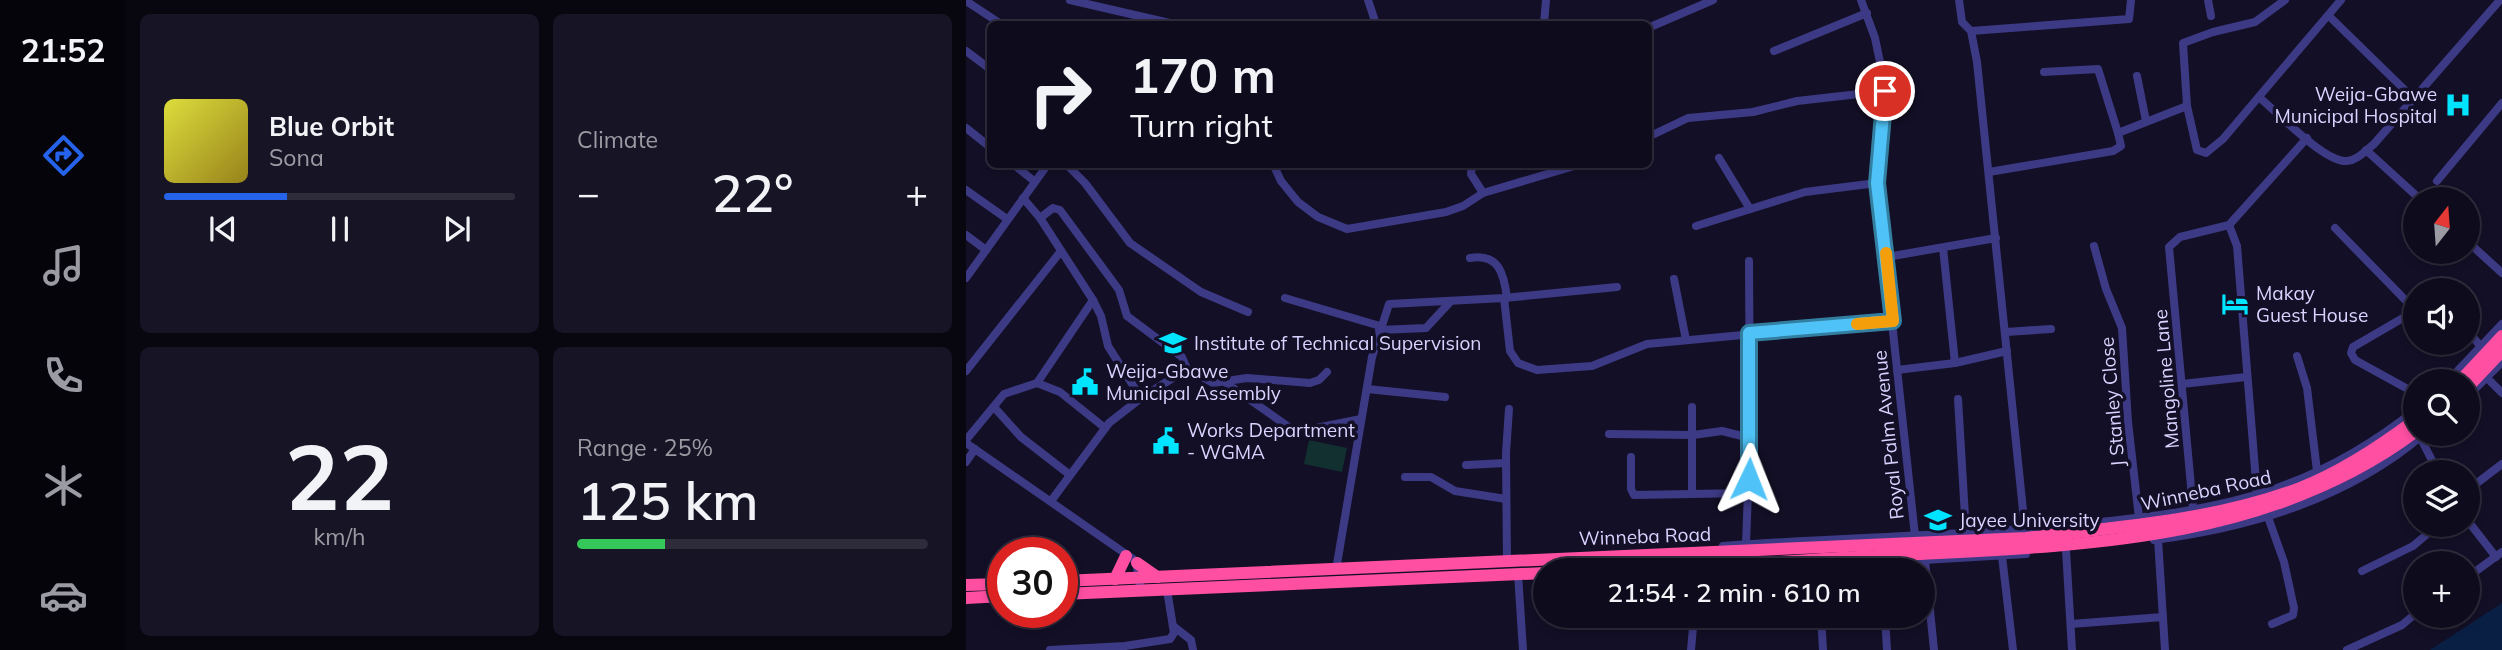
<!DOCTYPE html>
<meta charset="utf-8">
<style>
:root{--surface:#0e0b1c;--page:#171425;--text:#f1f3f6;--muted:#9b9ba3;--line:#2e2b3b;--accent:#2563eb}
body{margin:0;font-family:Mulish,sans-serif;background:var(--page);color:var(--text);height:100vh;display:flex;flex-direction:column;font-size:26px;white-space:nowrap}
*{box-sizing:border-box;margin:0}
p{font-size:23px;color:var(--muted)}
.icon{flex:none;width:38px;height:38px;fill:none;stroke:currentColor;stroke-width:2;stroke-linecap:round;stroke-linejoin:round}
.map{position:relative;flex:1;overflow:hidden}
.drawer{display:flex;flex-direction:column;gap:14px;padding:14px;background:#08060f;width:840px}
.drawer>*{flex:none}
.hud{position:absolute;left:21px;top:21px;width:665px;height:147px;border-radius:10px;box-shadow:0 4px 10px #0003,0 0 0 2px var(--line);background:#0e0b1c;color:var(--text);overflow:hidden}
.needle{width:46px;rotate:17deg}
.tools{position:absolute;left:1437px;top:187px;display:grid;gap:14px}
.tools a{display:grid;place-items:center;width:77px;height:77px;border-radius:50%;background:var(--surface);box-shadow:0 4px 10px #0003,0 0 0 2px var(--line);font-size:35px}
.speed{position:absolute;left:21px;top:537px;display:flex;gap:14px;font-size:35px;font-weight:700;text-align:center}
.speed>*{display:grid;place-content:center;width:91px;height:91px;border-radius:50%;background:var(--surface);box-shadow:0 4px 10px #0003,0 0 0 2px var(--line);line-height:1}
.speed .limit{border:10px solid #d22;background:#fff;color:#111}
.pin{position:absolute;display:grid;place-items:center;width:60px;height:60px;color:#fff;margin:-30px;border:4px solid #fff;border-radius:50%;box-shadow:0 2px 7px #0007}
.me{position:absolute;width:77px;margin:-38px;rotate:2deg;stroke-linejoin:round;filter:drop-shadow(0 0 5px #0008)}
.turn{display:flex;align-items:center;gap:24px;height:147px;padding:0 28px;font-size:32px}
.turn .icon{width:91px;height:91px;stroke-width:2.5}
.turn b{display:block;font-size:49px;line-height:60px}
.big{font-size:52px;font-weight:600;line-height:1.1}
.drawer .widget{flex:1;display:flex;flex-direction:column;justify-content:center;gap:10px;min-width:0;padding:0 24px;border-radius:10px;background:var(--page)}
.drawer .dial{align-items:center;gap:0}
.dial b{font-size:91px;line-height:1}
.song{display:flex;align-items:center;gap:21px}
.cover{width:84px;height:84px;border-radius:10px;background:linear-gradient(135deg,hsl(60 70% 55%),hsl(50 70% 35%))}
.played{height:7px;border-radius:4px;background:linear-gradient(90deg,var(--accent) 35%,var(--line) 35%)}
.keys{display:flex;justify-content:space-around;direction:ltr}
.heat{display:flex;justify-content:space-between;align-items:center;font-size:38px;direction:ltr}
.charge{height:10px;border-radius:5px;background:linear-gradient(90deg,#34c759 25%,var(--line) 0)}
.drawer .tiles{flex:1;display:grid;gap:14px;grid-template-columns:repeat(2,1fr)}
.trip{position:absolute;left:567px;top:558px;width:402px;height:70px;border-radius:35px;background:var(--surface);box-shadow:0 4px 10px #0003,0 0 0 2px var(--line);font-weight:600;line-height:70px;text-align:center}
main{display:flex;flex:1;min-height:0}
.tabs{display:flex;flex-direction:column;width:126px;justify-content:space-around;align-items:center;background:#06040b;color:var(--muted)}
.tabs .icon{width:49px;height:49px}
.tabs .current{color:var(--accent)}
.tabs b{font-size:32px;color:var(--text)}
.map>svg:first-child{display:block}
.green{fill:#12302f}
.water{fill:#0a1f44}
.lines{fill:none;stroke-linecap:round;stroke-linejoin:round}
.minor{stroke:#3d3a85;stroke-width:8}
.highway{stroke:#ff4fa3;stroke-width:12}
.route-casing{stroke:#337fa1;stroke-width:18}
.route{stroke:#4fc3f7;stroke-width:12}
.slow{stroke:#f59e0b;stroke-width:12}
.labels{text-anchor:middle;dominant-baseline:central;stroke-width:7;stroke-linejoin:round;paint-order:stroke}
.poi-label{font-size:19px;fill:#d9d4ff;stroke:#130f26;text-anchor:start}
.street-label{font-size:19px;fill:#d9d4ff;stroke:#130f26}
</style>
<main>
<nav class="tabs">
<b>21:52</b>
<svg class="icon current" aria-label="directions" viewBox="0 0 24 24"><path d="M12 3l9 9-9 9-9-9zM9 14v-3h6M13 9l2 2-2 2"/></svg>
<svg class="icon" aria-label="music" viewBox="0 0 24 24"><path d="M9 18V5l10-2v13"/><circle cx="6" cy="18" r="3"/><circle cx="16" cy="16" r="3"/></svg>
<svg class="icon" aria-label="phone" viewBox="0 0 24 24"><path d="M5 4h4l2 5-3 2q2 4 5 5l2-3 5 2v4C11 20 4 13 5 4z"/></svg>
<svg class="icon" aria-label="climate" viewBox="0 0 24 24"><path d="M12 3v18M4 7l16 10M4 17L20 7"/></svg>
<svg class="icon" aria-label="car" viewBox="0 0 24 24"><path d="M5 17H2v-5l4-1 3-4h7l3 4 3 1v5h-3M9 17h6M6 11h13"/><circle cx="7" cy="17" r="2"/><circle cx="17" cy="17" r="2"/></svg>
</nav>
<section class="drawer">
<div class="tiles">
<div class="widget">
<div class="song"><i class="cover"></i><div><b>Blue Orbit</b><p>Sona</p></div></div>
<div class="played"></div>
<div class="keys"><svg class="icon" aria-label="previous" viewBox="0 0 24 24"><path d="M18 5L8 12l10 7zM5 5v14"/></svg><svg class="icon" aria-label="pause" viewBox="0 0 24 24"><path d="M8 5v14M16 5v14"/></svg><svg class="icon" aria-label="next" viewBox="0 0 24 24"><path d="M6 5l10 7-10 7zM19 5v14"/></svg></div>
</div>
<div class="widget"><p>Climate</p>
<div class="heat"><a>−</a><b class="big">22°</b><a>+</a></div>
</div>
<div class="widget dial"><b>22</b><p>km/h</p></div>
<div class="widget"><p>Range · 25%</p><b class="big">125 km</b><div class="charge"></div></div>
</div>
</section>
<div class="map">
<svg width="1536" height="650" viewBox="0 0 1536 650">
<rect width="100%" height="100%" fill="#130f26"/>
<path class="green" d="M 343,440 L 381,448 L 376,472 L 338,464 Z"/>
<path class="water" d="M 1536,603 L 1536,650 L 1464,650 Z"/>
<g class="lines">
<g class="minor">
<path d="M 104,0 L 208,24"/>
<path d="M 402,0 L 410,24"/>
<path d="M 895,0 L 909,38 L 920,91 L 911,183 L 949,536"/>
<path d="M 993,0 L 996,22 L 1005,31 L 1011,62 L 1059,530"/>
<path d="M 1242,0 L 1245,16"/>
<path d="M 1319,0 L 1289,22 L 1247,32 L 1217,43 L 1221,106 L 1231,150 L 1240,153 L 1257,139 L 1375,0"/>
<path d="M 0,1 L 35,24"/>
<path d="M 1363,16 L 1447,98"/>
<path d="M 578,24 L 580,0"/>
<path d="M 682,28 L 747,0"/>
<path d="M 1005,31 L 1163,19 L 1165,0"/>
<path d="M 0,51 L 24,69"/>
<path d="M 808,51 L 901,13"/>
<path d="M 1078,72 L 1132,69 L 1152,133"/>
<path d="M 1171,76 L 1180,121"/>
<path d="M 1294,98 C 1312,113 1359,163 1381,161 C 1392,160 1400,150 1408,144 L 1534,0"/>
<path d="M 0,128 L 24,147"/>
<path d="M 682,137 L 722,118 L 787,112 L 831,101 L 920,91"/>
<path d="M 1400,150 L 1455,200"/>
<path d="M 753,158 L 784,209"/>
<path d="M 47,164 L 68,181"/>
<path d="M 100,164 L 119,183 L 164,243 L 235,292 L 282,312"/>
<path d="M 307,164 L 315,181 L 332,202 L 352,217 L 381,229 L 480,212 L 497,206 L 517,193 L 615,164"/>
<path d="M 506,164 L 505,174 L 517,193"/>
<path d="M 1023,172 L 1147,151 L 1155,146 L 1152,133 L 1221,106"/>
<path d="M 1471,181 L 1536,103"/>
<path d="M 0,190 L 41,219"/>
<path d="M 57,198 L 74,218 L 127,300 L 135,316 L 142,346 L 175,398"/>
<path d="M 74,218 L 87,208 L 94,210 L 153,290 L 161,316 L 216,357 L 221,369"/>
<path d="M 1263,225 L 1271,246 L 1291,494"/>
<path d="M 730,226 L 839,192 L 911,183"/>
<path d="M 1369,228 L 1449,310"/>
<path d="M 0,235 L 20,250"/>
<path d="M 1502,242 L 1536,273"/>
<path d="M 1128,246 L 1140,289 L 1156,328 L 1162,422 L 1173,518"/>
<path d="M 977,248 L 989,363"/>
<path d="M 921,257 L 1030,238"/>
<path d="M 504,258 C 533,253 538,274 541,298"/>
<path d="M 0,278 L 82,164"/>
<path d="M 708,279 L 720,340"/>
<path d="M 319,298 L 414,326"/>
<path d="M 538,298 L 544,351 L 552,363 L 571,370 L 626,366 L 681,344 L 927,321"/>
<path d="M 1449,311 L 1387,347 L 1385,353 L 1389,360 L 1449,393"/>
<path d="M 413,330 L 460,328 L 485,301"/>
<path d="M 1502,331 L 1515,347"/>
<path d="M 1040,332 L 1085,329"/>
<path d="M 1331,356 L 1341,388 L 1351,471"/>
<path d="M 931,370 L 989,363 L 1041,351"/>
<path d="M 0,371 L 95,251"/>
<path d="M 1521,378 L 1536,393"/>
<path d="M 1481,382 L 1536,324"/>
<path d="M 71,383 L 94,392 L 139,428"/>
<path d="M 260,383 L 330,432 L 395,419"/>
<path d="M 1216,384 L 1280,377"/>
<path d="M 401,389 L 479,397"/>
<path d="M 1502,396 L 1536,362"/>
<path d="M 992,399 L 1000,533"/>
<path d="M 28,407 L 55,437 L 104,475"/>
<path d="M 643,434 L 727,435 L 756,431 L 784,438"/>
<path d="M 1454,437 L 1472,472"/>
<path d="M 0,440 L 38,394 L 71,383 L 127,300"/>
<path d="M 0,443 L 170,561 L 175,591"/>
<path d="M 665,457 L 665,489 L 668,495 L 782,493"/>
<path d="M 0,462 L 9,449"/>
<path d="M 500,465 L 540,463"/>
<path d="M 439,477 L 465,477 L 489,491 L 540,499"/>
<path d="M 1502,490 L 1536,464"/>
<path d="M 726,493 L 726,407"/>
<path d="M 85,501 L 143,423 L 175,398 L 221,369 L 247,383 L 281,378 L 344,383 L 353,380 L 361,372"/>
<path d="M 1227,508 L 1203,247 L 1214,237 L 1263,225 L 1341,138"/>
<path d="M 1302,517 L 1318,562 L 1328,608 L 1327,615 L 1306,624"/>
<path d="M 1502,521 L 1530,557"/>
<path d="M 1192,539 L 1199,650"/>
<path d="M 1188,540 C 1285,527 1382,499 1458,434"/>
<path d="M 780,544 L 784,438 L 783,261"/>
<path d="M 757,546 C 879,537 1001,536 1123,523 C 1186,517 1251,509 1311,488 C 1361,470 1408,443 1449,410"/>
<path d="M 1100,550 L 1106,650"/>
<path d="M 1036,556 L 1047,650"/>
<path d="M 959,561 L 968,650"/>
<path d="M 541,562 L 540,453 L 543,409"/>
<path d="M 370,570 L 406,357 L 423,304 L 538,298 L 651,287"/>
<path d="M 787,570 L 1060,554"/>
<path d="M 1396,571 L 1447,546 L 1472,525"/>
<path d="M 552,574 L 557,650"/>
<path d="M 1502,577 L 1536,552"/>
<path d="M 855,616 L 857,650"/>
<path d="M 919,616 L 921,650"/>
<path d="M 1105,624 L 1197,617"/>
<path d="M 207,626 L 225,640 L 227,650"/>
<path d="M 84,650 L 159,646 L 204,639 L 208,633 L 201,590"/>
<path d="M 725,650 L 728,616"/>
<path d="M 1381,650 L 1436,625 L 1449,614"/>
</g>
<g class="highway">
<path d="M 1493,382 L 1536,336"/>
<path d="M 1502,387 L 1536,351"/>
<path d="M 171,563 L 191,577"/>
<path d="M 658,570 C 743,568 827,560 912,556 C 1096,546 1295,547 1449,432"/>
<path d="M 149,579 L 160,556"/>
<path d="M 96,581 L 1060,538 C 1151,527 1247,521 1334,488 C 1375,472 1413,447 1449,420"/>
<path d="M 0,585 L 37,584"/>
<path d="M 96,594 L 579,573"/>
<path d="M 0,598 L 37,596"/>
</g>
</g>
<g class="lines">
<defs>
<path id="route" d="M 783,479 L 783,333 L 927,321 L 911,183 L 919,91"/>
</defs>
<use href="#route" class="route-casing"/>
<use href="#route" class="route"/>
<path class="slow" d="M 891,324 L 927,321 L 920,253"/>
</g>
<defs>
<symbol id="hospital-bare" viewBox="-9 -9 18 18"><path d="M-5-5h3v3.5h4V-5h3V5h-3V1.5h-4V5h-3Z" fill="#00e5ff" stroke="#130f26" stroke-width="2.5" paint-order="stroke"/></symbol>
<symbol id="hotel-bare" viewBox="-9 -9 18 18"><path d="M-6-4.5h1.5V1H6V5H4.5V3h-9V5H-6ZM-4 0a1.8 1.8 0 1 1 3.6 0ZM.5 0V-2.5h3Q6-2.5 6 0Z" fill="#00e5ff" stroke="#130f26" stroke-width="2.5" paint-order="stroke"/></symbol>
<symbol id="university-bare" viewBox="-9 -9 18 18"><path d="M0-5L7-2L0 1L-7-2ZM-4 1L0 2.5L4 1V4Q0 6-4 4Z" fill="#00e5ff" stroke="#130f26" stroke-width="2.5" paint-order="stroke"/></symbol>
<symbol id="civic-bare" viewBox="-9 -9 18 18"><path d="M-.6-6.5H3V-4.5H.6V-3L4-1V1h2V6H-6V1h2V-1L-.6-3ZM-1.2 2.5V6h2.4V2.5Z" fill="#00e5ff" stroke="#130f26" stroke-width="2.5" paint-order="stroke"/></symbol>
<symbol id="school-bare" viewBox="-9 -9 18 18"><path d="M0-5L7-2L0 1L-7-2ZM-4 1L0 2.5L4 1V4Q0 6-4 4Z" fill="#00e5ff" stroke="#130f26" stroke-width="2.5" paint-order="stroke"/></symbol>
</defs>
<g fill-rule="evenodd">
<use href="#hospital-bare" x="1473" y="86" width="38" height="38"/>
<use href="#hotel-bare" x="1250" y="285" width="38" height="38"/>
<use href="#university-bare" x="188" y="324" width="38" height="38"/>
<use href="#civic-bare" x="100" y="363" width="38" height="38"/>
<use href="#civic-bare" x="181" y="422" width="38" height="38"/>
<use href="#school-bare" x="953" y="501" width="38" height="38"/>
</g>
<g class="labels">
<g class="poi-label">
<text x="1471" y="94" text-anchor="end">Weija-Gbawe<tspan x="1471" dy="22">Municipal Hospital</tspan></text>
<text x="1290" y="293">Makay<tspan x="1290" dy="22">Guest House</tspan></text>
<text x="228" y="343">Institute of Technical Supervision</text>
<text x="140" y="371">Weija-Gbawe<tspan x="140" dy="22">Municipal Assembly</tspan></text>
<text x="221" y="430">Works Department<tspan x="221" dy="22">- WGMA</tspan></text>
<text x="993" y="520">Jayee University</text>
</g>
<g class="street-label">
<text transform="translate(1200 379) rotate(-95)">Mangoline Lane</text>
<text transform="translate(1146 402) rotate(-95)">J Stanley Close</text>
<text transform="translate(922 435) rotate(-96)">Royal Palm Avenue</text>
<text transform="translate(1240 490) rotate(-12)">Winneba Road</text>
<text transform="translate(679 536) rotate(-2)">Winneba Road</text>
</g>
</g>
</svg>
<div class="tools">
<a><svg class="needle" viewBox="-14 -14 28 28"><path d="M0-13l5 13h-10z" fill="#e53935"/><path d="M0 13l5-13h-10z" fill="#9b9ba3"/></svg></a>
<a><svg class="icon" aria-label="sound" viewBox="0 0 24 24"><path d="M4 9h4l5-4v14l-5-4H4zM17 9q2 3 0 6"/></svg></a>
<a><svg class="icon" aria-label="search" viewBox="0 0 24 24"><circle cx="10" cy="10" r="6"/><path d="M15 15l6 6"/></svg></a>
<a><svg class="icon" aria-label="layers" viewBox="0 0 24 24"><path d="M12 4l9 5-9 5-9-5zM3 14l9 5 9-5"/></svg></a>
<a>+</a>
</div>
<div class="speed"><div class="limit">30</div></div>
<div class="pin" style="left:919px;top:91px;background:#d93025"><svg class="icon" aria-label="arrive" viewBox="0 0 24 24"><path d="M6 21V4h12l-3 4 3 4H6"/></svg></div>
<svg class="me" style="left:783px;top:479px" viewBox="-20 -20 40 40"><path d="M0-17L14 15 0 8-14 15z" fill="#4fc3f7" stroke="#fff" stroke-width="4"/></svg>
<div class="trip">21:54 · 2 min · 610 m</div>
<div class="hud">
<div class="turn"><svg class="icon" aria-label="right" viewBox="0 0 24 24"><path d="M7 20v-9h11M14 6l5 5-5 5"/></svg><div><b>170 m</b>Turn right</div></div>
</div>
</div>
</main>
